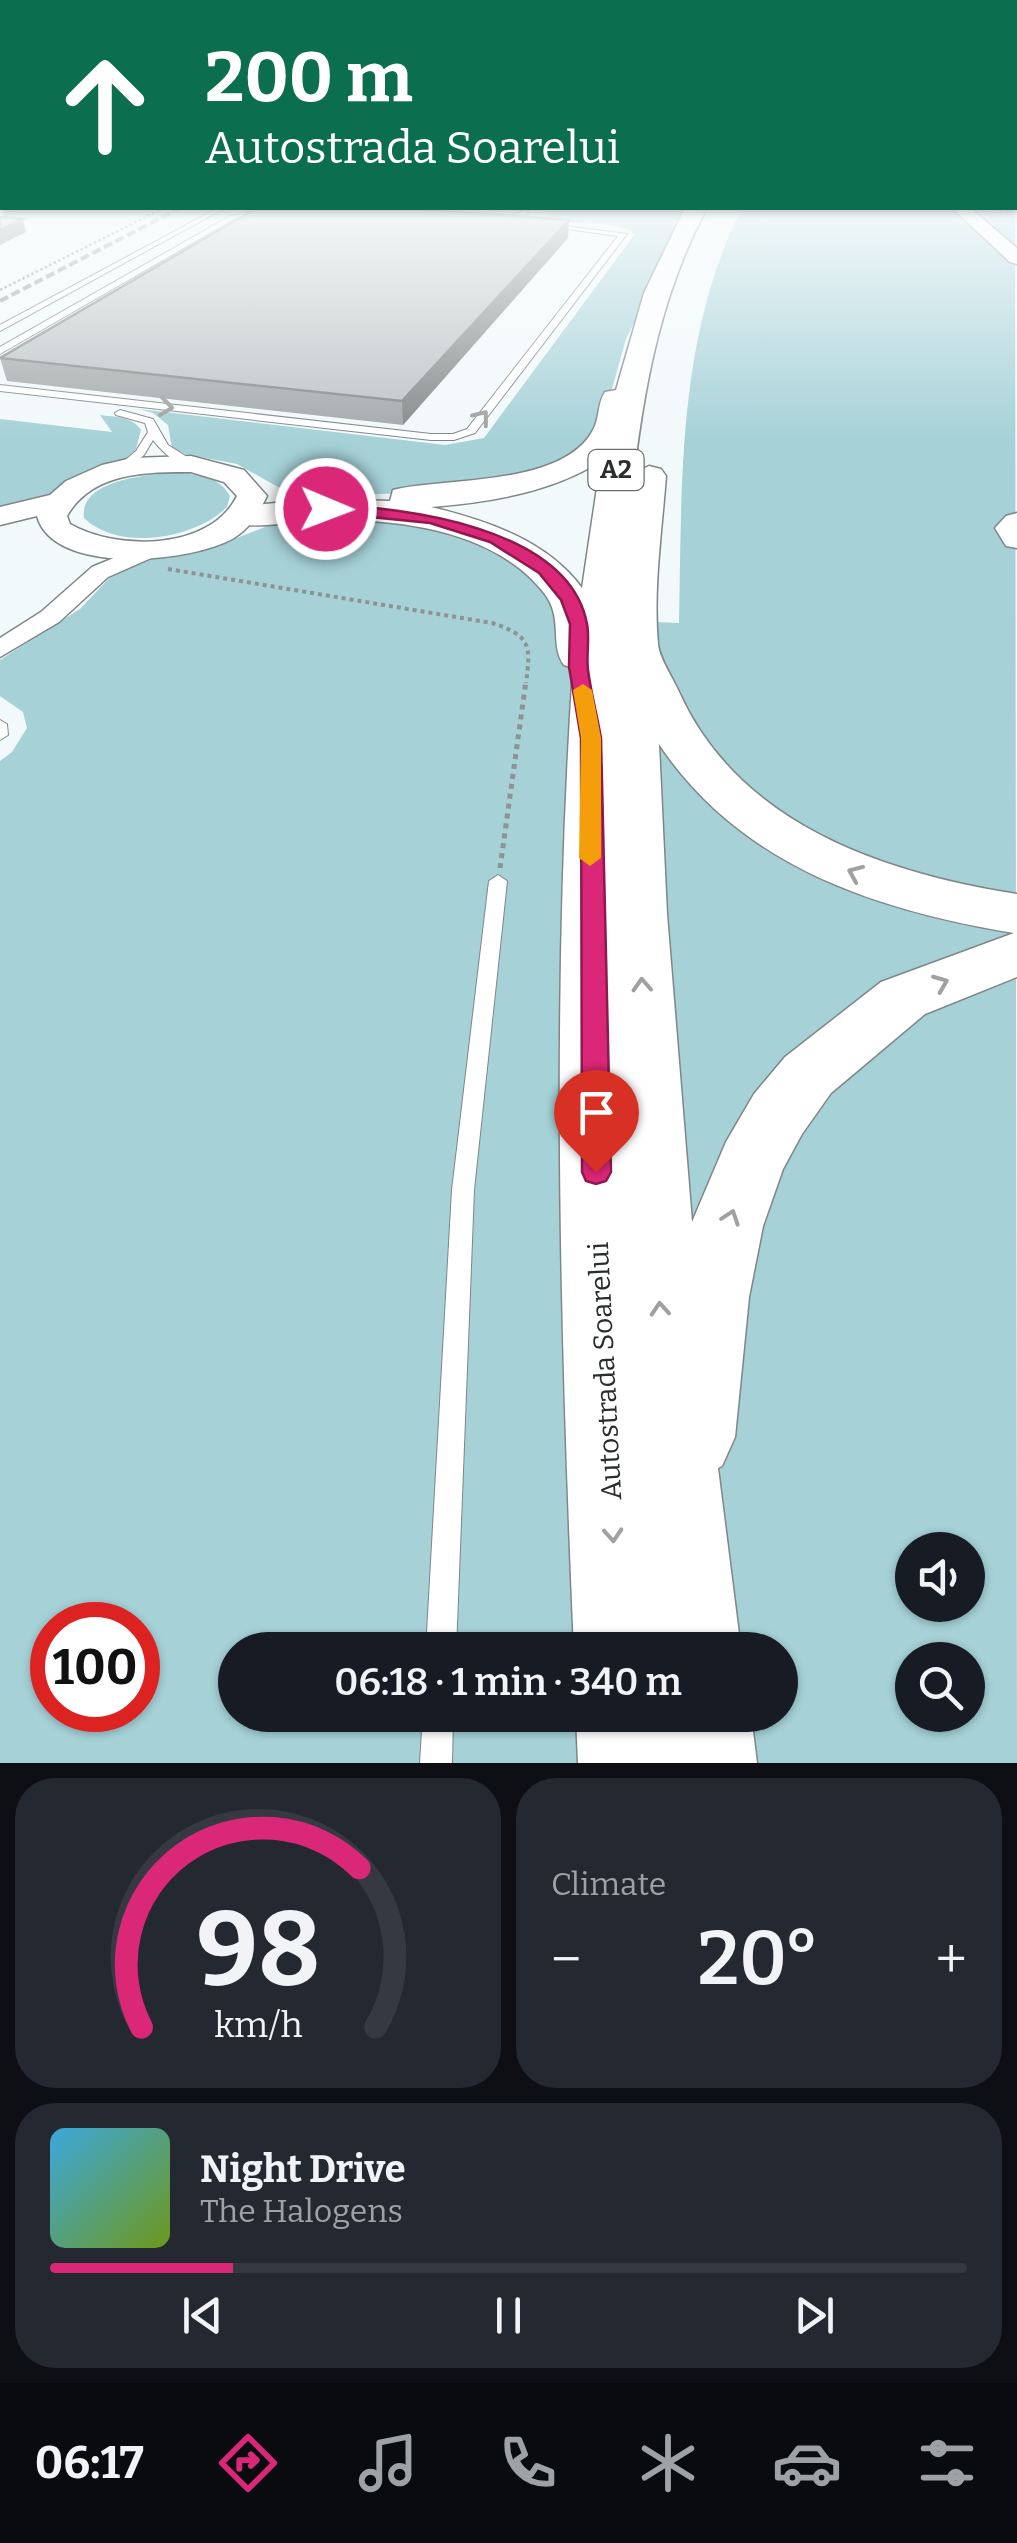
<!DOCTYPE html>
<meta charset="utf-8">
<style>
:root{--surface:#171b24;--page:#242831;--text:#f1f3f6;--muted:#9ea1a6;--line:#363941;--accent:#db2777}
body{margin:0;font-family:Bitter,serif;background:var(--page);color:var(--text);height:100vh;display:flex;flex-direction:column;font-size:38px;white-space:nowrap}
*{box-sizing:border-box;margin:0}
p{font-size:32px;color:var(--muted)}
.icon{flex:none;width:55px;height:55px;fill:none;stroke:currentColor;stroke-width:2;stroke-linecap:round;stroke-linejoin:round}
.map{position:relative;height:1763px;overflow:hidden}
.panel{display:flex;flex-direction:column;gap:15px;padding:15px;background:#0d0f14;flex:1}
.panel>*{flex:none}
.banner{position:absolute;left:0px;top:0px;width:1018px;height:210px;box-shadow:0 2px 8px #0004;background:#0b6e4f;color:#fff;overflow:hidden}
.buttons{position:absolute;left:895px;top:1532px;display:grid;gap:20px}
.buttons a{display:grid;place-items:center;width:90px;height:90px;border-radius:50%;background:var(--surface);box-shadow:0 2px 8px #0004;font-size:50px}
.speed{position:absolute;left:30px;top:1602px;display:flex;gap:20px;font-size:50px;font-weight:700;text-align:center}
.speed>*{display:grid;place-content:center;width:130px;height:130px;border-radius:50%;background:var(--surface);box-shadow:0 2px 8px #0004;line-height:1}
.speed .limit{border:15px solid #d22;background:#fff;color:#111}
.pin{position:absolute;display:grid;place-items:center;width:85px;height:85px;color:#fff;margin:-102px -42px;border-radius:50% 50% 50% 0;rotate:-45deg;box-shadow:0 0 10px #0007}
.pin .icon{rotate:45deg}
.me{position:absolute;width:110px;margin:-55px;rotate:91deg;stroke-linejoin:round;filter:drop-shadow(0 0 8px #0008)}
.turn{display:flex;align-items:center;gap:35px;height:210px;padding:0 40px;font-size:45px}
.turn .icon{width:130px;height:130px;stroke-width:2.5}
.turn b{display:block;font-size:70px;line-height:85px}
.big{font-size:75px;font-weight:600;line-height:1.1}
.panel .card{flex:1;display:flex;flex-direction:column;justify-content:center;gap:15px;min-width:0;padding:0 35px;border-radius:40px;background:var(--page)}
.panel .dial{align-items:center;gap:0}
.dial svg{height:260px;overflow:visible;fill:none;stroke:var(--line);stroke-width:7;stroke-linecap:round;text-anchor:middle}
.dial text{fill:var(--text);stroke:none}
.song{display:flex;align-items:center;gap:30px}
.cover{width:120px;height:120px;border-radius:15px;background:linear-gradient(135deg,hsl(200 70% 55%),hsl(80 70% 35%))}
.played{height:10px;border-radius:5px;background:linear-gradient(90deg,var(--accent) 20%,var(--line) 20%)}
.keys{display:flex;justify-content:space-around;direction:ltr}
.heat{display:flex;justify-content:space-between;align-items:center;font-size:55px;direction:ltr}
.panel .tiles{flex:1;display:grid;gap:15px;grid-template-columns:1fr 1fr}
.card:last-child{grid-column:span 2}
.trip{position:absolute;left:218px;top:1632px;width:580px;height:100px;border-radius:50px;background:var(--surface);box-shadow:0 2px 8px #0004;font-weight:600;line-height:100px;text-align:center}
.dock{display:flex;height:160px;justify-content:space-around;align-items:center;background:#090b0e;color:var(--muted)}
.dock .icon{width:70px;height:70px}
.dock .current{color:var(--accent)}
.dock b{font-size:45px;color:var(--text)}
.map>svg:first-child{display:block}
.green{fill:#a5d1d7;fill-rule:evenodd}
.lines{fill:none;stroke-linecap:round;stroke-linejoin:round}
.lane-casing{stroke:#7f8687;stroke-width:2}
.street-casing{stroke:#7f8687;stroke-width:3}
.secondary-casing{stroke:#7f8687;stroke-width:3}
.highway-casing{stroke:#7f8687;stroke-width:3}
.path-far2{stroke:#8d9292;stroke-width:2.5;stroke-dasharray:2.5 2.5;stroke-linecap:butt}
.path-far1{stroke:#8d9292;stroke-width:4;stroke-dasharray:4 4;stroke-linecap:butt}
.path{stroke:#8d9292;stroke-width:5;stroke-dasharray:5 5;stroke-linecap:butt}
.lane{fill:#fff;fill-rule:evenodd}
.street{fill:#fff;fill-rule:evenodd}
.secondary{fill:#fff;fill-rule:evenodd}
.highway{fill:#fff;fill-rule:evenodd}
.rail{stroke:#969b9c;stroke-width:4;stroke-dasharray:9 4;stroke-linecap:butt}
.wall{fill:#a2a8a9}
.shaded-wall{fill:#848889}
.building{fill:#bcc3c4;stroke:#848889;stroke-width:2.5}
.oneway{stroke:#9fa0a0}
.route{fill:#db2777;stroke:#8e194d;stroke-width:2.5}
.slow{fill:#f59e0b}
.labels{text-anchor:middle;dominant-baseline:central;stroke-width:8;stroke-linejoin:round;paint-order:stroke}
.shield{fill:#fff;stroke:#6a6c6c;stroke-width:2.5}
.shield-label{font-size:25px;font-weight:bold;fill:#2a2d2d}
.street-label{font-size:28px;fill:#2a2d2d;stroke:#fff}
</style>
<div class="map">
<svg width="1017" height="1763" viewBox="0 0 1017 1763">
<rect width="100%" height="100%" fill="#f2f9fa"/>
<g class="green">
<path d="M 1015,201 L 1017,1763 L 0,1763 L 0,761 L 12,752 L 27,728 L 23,712 L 0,696 L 0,660 L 80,609 L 116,571 L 133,563 L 234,539 L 293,516 L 391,517 L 479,540 L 545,584 L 568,618 L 679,623 C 682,482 677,336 742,208 L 1015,208 ZM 912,1550 L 968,1550 L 968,1605 L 912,1605 ZM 52,1625 L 138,1625 L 138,1710 L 52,1710 ZM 235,1650 L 780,1650 L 780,1715 L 235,1715 ZM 912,1660 L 968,1660 L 968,1715 L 912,1715 Z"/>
<path d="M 557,208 L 690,208 L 626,339 L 598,438 L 546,470 L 408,493 L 351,495 L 287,492 L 237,464 L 185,454 L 172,448 L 168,425 L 153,413 L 139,409 L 445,445 L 484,438 L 635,234 C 611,216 571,230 544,216 Z"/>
<path d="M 100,415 C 115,417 132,416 141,430 L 136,449 L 127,458 L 41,500 L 0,509 L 0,419 L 112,432 Z"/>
<path d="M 170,473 C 193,474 218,474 230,496 L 227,507 C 195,539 119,552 84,518 C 79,481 144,475 170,473 Z"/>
</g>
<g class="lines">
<defs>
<g id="lane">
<path d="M 218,208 L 225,208 L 0,331 L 0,325 Z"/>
<path d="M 267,208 L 277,208 L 234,219 L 0,354 L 0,347 L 230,216 Z"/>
<path d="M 526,208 L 532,208 L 523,216 L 498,222 L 495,220 L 519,213 Z"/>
<path d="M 542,223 L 627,234 L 475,433 L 454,440 L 431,440 L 0,391 L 0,385 L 431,434 L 453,434 L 467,429 L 618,236 L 544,226 Z"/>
<path d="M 120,410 L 153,419 L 168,445 L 195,462 L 195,466 C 178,467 163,453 153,440 L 144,455 L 125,471 L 117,471 L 117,467 L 136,451 L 148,432 L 145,423 L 116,415 L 115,413 Z"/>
<path d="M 0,720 L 7,724 L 8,735 L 0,740 Z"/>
<path d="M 498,875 L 507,881 L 474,1190 L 456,1650 L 426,1650 L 452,1190 L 489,881 Z"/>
<path d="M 423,1715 L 453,1715 L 452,1763 L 420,1763 Z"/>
</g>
<path id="street" d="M 150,543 L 161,550 L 158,555 L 108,577 L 59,622 L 0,657 L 0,638 L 41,612 L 92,567 Z"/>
<g id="secondary">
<path d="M 952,208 L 970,208 L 1017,248 L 1017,264 L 1010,262 Z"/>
<path d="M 191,456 L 244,470 L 267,496 C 258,514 251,527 234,538 C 191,563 53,576 37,516 L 0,525 L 0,507 L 50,495 L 66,481 L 102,465 L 132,458 ZM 191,472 L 224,482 L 237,496 C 210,551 117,551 70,524 L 67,516 C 92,472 146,472 191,472 Z"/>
<path d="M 1017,513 L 1017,548 L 1006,546 L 995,528 L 1006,516 Z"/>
</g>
<g id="highway">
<path d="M 685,208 L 707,208 C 662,292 645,381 634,473 L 649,466 L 661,469 L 666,476 C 662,530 653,589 658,644 C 659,658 673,678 679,692 C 739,825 884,873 1017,894 L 1017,977 L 925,1014 L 831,1093 L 802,1134 L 783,1169 L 763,1226 L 749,1297 L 735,1437 L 722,1466 L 718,1468 L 741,1650 L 574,1650 C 560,1324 551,994 573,668 L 564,665 C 549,645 564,618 544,593 C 493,528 392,518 316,520 C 288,522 258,529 231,523 L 226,515 L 231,507 L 319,499 L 390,501 L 393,490 C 446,477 563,487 593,430 C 600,418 597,404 605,392 L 616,390 L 644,293 ZM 601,461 L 582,588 C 547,540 485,520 431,507 C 490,502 550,493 601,461 ZM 659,744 C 740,866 876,910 1014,933 L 881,982 L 785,1057 L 754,1094 L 726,1142 L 692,1222 L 667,914 Z"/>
<path d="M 576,1715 L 751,1715 L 757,1763 L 578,1763 Z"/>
</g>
</defs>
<use href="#lane" class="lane-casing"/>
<use href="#street" class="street-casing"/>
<use href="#secondary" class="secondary-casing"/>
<use href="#highway" class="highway-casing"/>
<g class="path-far2">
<path d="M 995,210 L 1017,212"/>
<path d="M 0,290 L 164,208"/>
</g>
<path class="path-far1" d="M 168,569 L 492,623 C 531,636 531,645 526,683"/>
<path class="path" d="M 500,868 L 526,681"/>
<use href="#lane" class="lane"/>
<use href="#street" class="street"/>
<use href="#secondary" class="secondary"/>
<use href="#highway" class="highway"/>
<path class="rail" d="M 0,301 L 180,208"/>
</g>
<path class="wall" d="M 568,238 L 403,425 L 7,381 L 0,358 Z"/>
<g class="shaded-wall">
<path d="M 23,219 L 26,232 L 0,245 L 0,230 Z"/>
<path d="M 569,220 L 568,238 L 403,425 L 402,401 Z"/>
</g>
<g class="building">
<path d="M 257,208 L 405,208 L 569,220 L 402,401 L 0,358 Z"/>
<path d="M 0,217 L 23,219 L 0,230 Z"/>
</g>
<defs><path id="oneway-chevron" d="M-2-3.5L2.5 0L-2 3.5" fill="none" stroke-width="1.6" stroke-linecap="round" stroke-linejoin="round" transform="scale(2.5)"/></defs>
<g class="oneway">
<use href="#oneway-chevron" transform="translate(166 407) rotate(7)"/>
<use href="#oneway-chevron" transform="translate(482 417) rotate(-52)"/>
<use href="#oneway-chevron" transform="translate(855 873) rotate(-157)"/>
<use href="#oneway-chevron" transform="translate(941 983) rotate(-22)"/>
<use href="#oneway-chevron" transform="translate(642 985) rotate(-93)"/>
<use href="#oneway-chevron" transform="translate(731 1217) rotate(-71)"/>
<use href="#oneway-chevron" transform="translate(660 1309) rotate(-94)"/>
<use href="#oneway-chevron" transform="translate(613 1535) rotate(86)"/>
</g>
<linearGradient id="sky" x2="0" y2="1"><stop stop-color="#7bb2d4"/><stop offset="0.44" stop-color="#f9fcfd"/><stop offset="1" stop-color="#f9fcfd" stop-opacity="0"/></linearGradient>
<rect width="1017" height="441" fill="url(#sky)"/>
<path class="route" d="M 326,505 C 404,507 569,527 587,624 C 590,639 586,655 588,670 C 591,693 597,715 601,738 L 611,1172 L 606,1181 L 596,1184 L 586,1181 L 582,1172 L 581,738 L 569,667 L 570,624 L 561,600 L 539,573 L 490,542 L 430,523 L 321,512 L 319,509 Z"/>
<path class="slow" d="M 583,684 L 592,690 L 601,738 L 601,858 L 590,866 L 579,858 L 581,738 L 573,690 Z"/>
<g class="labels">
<rect class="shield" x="588.5" y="450" width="55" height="40" rx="8"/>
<g class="shield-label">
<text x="616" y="470">A2</text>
</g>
<g class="street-label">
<text transform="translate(605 1371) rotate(-93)">Autostrada Soarelui</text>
</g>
</g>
</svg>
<div class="buttons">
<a><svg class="icon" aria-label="sound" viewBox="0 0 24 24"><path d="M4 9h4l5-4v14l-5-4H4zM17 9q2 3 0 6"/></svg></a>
<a><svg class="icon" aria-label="search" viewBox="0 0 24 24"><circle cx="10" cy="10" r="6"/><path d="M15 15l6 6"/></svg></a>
</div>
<div class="speed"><div class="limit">100</div></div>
<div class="pin" style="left:596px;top:1172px;background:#d93025"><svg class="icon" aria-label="arrive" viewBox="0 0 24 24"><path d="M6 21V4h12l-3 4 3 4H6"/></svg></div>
<svg class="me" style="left:326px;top:509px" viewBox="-20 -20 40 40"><circle r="17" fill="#db2777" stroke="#fff" stroke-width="3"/><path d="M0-11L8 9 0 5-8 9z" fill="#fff"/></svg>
<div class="trip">06:18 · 1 min · 340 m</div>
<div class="banner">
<div class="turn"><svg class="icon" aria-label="ahead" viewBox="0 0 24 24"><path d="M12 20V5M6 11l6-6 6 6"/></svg><div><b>200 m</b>Autostrada Soarelui</div></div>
</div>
</div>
<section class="panel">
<div class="tiles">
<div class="card dial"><svg viewBox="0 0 100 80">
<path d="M14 69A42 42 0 1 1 86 69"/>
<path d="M14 69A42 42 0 0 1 81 20" stroke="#db2777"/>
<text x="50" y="56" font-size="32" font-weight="700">98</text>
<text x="50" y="72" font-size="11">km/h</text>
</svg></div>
<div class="card"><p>Climate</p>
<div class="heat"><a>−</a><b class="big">20°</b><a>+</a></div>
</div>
<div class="card">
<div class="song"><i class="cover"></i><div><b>Night Drive</b><p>The Halogens</p></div></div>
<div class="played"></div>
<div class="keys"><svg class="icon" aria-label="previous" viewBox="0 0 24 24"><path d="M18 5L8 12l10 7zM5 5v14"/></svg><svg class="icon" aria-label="pause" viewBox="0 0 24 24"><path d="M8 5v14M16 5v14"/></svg><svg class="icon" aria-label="next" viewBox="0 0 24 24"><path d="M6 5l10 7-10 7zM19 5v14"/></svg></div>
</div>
</div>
</section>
<nav class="dock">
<b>06:17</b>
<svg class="icon current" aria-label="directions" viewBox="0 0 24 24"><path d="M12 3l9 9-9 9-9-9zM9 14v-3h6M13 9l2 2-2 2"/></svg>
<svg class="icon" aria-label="music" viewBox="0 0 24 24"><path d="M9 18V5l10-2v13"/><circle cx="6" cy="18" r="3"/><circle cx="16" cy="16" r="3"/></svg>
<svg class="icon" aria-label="phone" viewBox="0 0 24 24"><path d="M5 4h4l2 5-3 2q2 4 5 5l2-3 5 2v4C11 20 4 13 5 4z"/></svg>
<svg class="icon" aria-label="climate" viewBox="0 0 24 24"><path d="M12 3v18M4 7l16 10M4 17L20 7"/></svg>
<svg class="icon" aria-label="car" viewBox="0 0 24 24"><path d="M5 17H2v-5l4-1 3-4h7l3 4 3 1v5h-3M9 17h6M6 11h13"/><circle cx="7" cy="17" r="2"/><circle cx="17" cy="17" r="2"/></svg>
<svg class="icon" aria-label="filters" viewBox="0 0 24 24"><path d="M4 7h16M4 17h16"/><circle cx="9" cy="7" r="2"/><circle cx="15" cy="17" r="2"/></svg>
</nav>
